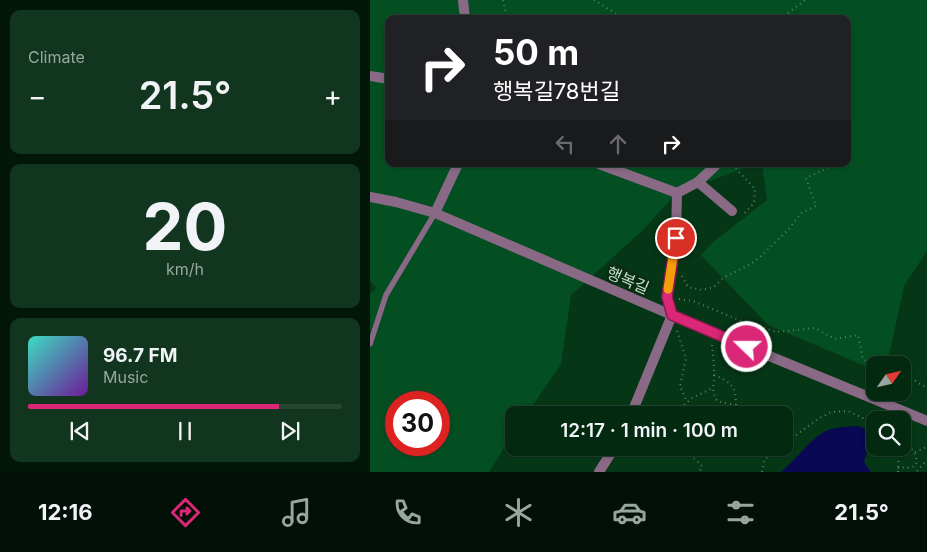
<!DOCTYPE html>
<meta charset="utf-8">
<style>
:root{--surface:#042911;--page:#12351f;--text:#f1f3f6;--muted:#97a69f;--line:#254531;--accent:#db2777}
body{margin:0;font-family:Inter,"Noto Sans KR",sans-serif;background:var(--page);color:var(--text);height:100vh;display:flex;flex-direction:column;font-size:19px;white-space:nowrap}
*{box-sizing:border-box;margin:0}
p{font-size:16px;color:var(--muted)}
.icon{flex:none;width:28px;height:28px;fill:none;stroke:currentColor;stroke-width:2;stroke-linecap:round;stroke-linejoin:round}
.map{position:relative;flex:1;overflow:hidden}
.side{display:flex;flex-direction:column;gap:10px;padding:10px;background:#021709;width:370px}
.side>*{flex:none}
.guide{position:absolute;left:15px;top:15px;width:466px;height:152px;border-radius:10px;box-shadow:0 1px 4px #0004,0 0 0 1px var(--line);background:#202124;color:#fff;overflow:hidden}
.needle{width:32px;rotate:56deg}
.tools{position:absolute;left:496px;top:356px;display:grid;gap:10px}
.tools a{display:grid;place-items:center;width:45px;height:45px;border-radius:10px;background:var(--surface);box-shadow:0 1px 4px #0004,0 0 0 1px var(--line);font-size:25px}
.speed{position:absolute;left:15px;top:391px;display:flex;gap:10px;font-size:25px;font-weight:700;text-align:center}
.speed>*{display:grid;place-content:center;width:65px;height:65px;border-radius:50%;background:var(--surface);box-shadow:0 1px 4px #0004,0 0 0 1px var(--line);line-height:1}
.speed .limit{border:8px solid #d22;background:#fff;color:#111}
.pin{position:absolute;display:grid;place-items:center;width:42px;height:42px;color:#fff;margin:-21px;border:2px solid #fff;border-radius:50%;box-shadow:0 1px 5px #0007}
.me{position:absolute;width:55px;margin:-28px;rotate:292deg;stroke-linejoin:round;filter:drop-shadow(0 0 4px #0008)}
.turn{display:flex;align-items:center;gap:18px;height:105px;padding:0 25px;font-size:22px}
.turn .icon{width:65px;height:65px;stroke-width:2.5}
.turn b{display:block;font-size:35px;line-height:42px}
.lanes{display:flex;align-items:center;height:48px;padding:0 25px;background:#0003;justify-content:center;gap:25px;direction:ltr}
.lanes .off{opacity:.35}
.big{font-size:38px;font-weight:600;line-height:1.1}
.side .widget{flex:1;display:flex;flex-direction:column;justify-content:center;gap:8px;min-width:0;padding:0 18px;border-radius:10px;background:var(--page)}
.side .dial{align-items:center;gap:0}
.dial b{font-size:65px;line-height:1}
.song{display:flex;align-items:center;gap:15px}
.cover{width:60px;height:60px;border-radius:8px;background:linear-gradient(135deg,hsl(170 70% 55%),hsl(280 70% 35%))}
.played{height:5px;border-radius:2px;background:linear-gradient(90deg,var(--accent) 80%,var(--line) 80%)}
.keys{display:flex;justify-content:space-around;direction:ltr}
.heat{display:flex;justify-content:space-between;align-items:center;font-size:28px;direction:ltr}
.trip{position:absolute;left:135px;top:406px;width:288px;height:50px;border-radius:10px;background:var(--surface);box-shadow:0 1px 4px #0004,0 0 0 1px var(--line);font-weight:600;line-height:50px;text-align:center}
.tabs{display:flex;height:80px;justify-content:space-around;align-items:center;background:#021007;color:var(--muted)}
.tabs .icon{width:35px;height:35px}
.tabs .on{color:var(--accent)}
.tabs b{font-size:22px;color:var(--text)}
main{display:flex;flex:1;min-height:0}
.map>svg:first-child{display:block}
.green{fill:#044f22;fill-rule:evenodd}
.water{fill:#0a0753}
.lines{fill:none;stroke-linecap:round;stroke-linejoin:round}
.path{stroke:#588164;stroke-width:2;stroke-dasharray:1 4;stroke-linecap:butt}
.service{stroke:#896985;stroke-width:5.5}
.minor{stroke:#896985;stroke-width:10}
.route-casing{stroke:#8e194d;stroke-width:12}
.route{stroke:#db2777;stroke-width:9}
.slow{stroke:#f59e0b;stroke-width:9}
.labels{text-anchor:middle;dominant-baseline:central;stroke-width:5;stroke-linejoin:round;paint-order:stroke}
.street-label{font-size:16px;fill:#c2e1c7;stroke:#0a2b14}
</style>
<main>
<section class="side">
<div class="widget"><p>Climate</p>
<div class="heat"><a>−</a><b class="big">21.5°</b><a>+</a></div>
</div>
<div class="widget dial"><b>20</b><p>km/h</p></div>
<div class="widget">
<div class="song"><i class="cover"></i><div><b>96.7 FM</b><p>Music</p></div></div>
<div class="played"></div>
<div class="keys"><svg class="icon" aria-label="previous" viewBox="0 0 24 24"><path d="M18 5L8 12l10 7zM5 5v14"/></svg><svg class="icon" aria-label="pause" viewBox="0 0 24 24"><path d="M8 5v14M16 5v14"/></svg><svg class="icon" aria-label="next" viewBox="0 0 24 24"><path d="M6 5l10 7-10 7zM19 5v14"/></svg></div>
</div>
</section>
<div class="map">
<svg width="557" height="472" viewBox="0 0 557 472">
<rect width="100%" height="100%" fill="#053717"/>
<path class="green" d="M 0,0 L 557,0 L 557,251 L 534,286 L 517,365 L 505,365 L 505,370 L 398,325 L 331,255 L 342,243 L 397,200 L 392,164 L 478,164 L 478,19 L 19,19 L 19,164 L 385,164 L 307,193 L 272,231 L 201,295 L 191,364 L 156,415 L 144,415 L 144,432 L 119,472 L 0,472 L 0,294 L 6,288 L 0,280 ZM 26,402 L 69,402 L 69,445 L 26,445 Z"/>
<path class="water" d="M 489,426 L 502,433 L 494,462 L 501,472 L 411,472 C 426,460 438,441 454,432 C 464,426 478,427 489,426 Z"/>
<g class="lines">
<g class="path">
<path d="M 133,0 L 137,19"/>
<path d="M 224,0 L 254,19"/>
<path d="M 410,19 L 435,0"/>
<path d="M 478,153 L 478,155"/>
<path d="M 363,164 L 369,172 L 385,189 L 384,203 L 372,216"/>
<path d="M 312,276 L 318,287 L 332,290 L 344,287 L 353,278 L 381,264 L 390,257 L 418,230 L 431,213 L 446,206 L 436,178 L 466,164"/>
<path d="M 309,299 L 323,301 L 374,322 L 407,332 L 445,328 L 465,339 L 488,335 L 493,360 L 512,365"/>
<path d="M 307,331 L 316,358 L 310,386 L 317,402"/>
<path d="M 342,345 C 343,354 344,364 344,374 C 344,385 341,390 347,401 L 366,405 L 379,415"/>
<path d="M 532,373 L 557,388"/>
<path d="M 344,375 C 361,382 366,386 366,405"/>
<path d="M 303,415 L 322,398 L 343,388"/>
<path d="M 414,428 L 420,438"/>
<path d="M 414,444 L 448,419 L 461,412 L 478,411 L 505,424"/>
<path d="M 313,448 L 332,466 L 329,472"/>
<path d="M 545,452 L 557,447"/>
<path d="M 528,468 L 530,467 L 537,468 L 545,466 L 547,461 C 545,453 542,445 532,444"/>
<path d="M 547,471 L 557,460"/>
<path d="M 392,472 L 395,459 L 409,448"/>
<path d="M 528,472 L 529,448"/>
</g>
<path class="service" d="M 0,344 L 16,295 L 65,213"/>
<g class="minor">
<path d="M 93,0 L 95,19"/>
<path d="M 0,76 L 19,79"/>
<path d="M 229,164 L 307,193"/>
<path d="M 328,182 L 345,166"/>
<path d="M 307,193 L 328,182 L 362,211"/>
<path d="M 0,197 L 26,202 L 65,213 L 341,332 L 557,421"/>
<path d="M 65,213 L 88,164"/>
<path d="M 261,415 L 302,315 L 297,297 L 306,238 L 307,193"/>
<path d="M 229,472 L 244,448"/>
</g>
</g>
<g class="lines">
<defs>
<path id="route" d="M 306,238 L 297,297 L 302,315 L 377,347"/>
</defs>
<use href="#route" class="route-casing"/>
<use href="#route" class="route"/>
<path class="slow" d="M 298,289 L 303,257"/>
</g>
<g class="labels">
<g class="street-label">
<text transform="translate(258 280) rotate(23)">행복길</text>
</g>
</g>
</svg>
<div class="tools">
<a><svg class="needle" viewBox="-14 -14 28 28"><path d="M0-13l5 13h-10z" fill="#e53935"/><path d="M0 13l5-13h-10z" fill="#97a69f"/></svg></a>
<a><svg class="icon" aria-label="search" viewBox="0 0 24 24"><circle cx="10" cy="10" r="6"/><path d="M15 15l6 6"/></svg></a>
</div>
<div class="speed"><div class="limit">30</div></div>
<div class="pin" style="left:306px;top:238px;background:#d93025"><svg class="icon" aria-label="arrive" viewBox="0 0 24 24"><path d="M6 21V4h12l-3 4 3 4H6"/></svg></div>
<svg class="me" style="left:377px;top:347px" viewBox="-20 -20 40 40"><circle r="17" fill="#db2777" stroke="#fff" stroke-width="3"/><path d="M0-11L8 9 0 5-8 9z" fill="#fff"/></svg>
<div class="trip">12:17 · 1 min · 100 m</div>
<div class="guide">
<div class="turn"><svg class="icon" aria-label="right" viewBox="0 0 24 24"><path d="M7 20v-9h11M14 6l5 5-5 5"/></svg><div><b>50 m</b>행복길78번길</div></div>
<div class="lanes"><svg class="icon off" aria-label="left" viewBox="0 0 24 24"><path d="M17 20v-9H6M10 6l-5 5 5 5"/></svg><svg class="icon off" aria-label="ahead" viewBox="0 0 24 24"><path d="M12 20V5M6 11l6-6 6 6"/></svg><svg class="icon" aria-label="right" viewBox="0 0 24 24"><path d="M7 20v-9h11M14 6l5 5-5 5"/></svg></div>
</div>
</div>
</main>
<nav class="tabs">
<b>12:16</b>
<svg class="icon on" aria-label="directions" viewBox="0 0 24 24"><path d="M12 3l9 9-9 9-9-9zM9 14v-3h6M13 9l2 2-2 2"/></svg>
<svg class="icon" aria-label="music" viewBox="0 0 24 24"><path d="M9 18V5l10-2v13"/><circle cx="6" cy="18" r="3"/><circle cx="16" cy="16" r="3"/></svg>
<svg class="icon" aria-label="phone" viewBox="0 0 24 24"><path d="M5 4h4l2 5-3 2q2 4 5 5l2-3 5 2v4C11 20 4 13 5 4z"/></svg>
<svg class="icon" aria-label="climate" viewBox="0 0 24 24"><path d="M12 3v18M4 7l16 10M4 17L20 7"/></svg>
<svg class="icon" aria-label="car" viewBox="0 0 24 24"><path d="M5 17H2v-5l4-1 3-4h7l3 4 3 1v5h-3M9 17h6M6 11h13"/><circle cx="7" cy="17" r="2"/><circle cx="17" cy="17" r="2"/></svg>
<svg class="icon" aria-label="filters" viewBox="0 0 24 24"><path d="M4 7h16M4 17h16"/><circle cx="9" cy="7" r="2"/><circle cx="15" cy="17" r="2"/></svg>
<b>21.5°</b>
</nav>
